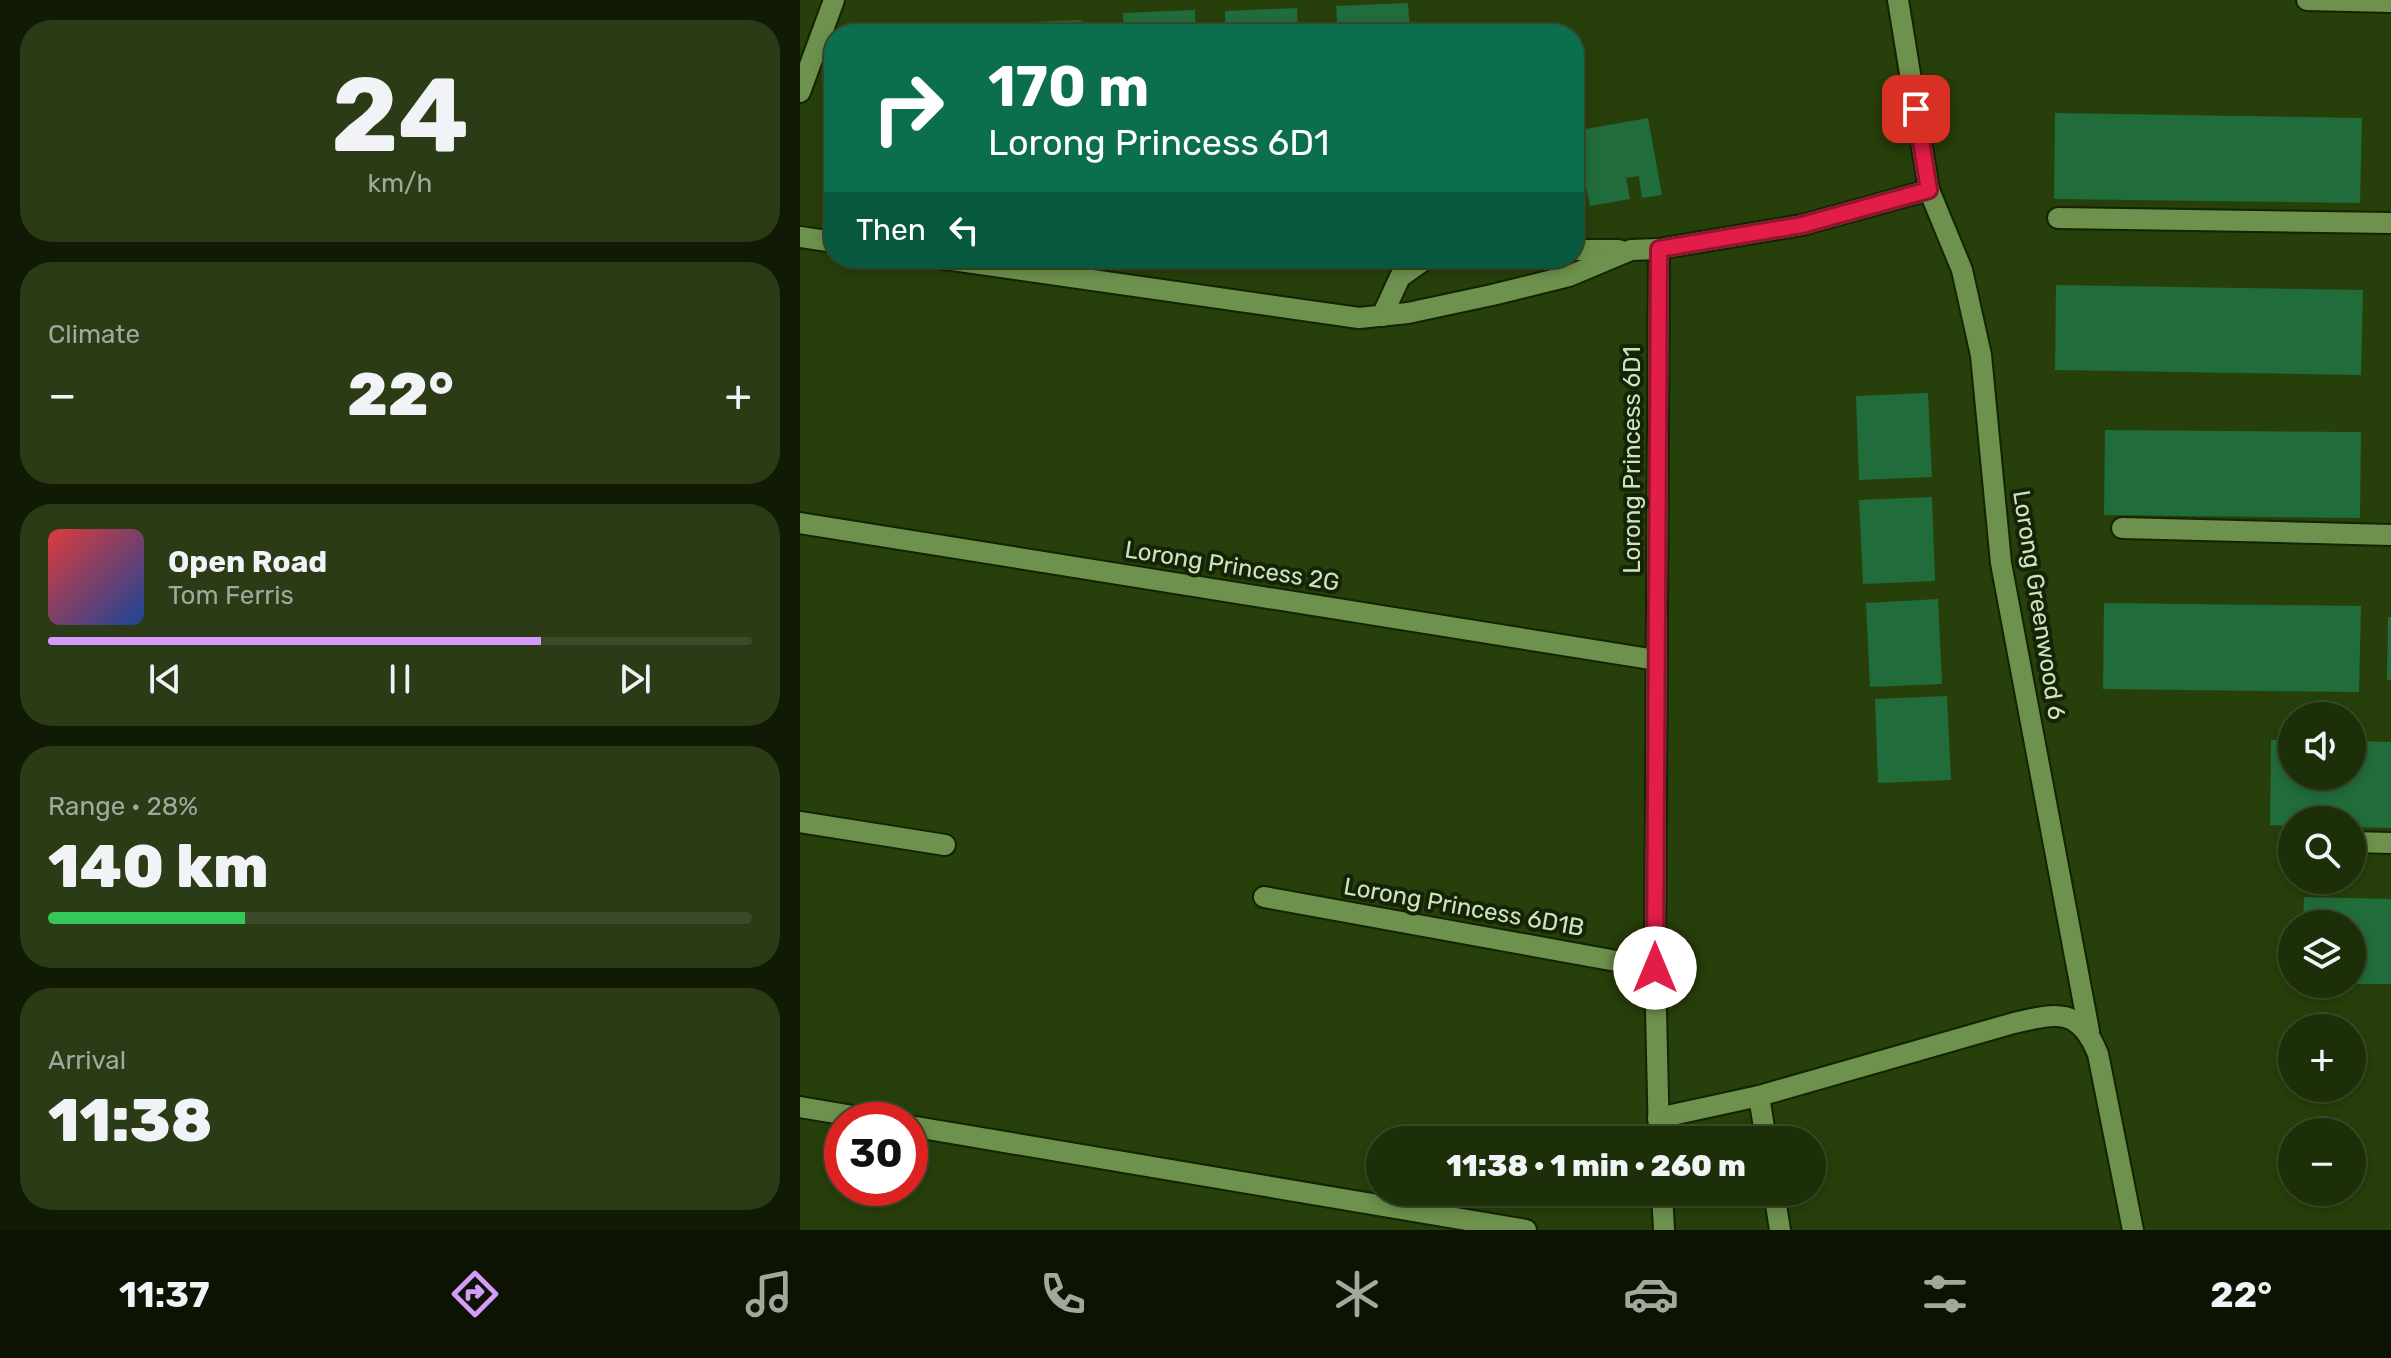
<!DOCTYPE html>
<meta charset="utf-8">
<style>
:root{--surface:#1d2f08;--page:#2a3b16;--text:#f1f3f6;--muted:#a0a99c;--line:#3b4a29;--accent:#d59bfa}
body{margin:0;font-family:Rubik,sans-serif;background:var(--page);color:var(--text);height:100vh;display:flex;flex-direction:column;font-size:30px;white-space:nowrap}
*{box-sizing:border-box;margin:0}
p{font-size:26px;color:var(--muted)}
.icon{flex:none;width:44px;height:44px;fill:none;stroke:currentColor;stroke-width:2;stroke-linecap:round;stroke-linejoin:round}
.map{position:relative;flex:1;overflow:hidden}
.sheet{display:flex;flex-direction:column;gap:20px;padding:20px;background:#101a04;width:800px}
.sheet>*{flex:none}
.top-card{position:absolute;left:24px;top:24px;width:760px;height:244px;border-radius:32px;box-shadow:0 4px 12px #0003,0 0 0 2px var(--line);background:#0b6e4f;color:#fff;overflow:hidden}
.buttons{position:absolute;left:1478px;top:702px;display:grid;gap:16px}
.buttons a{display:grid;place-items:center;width:88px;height:88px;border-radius:50%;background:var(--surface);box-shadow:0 4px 12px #0003,0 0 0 2px var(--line);font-size:40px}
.speed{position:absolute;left:24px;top:1102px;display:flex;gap:16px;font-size:40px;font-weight:700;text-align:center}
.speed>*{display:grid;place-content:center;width:104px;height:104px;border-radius:50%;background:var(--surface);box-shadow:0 4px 12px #0003,0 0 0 2px var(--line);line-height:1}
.speed .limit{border:12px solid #d22;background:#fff;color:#111}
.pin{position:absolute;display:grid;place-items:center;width:68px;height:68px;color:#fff;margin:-34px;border-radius:16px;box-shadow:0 4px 12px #0006}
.me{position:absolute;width:88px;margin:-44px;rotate:0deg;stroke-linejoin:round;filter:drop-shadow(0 0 6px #0008)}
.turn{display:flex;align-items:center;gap:28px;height:168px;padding:0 32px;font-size:36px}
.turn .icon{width:104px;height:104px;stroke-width:2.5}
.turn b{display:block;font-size:56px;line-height:68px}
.then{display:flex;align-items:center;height:76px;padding:0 32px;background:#0003;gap:16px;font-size:30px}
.big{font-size:60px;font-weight:800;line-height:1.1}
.sheet .tile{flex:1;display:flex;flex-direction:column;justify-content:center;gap:12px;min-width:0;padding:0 28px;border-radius:32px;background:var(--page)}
.sheet .dial{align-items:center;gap:0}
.dial b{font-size:104px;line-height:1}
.song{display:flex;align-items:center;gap:24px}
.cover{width:96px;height:96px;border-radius:12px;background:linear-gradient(135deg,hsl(0 70% 55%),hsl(220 70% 35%))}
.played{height:8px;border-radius:4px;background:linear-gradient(90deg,var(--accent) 70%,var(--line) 70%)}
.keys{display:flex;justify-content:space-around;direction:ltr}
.heat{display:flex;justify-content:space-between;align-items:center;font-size:44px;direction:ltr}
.charge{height:12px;border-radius:6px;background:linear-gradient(90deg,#34c759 28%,var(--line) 0)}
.trip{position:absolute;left:566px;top:1126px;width:460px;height:80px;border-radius:40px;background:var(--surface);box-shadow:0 4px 12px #0003,0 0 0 2px var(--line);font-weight:800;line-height:80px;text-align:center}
.dock{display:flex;height:128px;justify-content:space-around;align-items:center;background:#0c1303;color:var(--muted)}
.dock .icon{width:56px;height:56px}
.dock .selected{color:var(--accent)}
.dock b{font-size:36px;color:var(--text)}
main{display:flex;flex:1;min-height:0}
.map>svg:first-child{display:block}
.building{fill:#216c3b}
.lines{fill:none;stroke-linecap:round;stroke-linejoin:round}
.street-casing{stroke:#132402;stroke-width:24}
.street{stroke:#6e914d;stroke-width:20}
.route-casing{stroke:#92132f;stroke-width:20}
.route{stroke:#e11d48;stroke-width:14}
.labels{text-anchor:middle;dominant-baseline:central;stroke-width:8;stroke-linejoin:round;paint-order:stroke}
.street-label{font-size:24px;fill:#cfe3c0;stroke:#152307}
</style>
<main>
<section class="sheet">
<div class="tile dial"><b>24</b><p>km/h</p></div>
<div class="tile"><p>Climate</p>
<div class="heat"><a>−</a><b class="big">22°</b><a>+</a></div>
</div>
<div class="tile">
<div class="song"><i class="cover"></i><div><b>Open Road</b><p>Tom Ferris</p></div></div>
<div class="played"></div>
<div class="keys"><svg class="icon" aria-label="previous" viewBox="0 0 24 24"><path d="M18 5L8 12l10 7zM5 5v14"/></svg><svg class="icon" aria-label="pause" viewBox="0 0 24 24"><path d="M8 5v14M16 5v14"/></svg><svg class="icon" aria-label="next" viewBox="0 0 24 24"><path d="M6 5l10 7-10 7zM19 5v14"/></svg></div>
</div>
<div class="tile"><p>Range · 28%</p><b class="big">140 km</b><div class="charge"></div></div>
<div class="tile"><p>Arrival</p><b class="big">11:38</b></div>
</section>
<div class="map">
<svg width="1591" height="1230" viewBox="0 0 1591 1230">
<rect width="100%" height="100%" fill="#273f0a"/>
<g class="building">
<path d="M 608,3 L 610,34 L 538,34 L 536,6 Z"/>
<path d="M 497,8 L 498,34 L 426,34 L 425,11 Z"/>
<path d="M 395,10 L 396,34 L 324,34 L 323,13 Z"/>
<path d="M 281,20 L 282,34 L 209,34 L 209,23 Z"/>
<path d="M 174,27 L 174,34 L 102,34 L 102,31 Z"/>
<path d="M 1255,113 L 1562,118 L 1560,203 L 1254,199 Z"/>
<path d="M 848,118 L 862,195 L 842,198 L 839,176 L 826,178 L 830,199 L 790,206 L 786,187 L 774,189 L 774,131 Z"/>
<path d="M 1256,285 L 1563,290 L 1561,375 L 1255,370 Z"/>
<path d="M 1128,393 L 1132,477 L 1059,480 L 1056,396 Z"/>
<path d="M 1305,430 L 1561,432 L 1560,518 L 1304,515 Z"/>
<path d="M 1132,497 L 1135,581 L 1063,584 L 1059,500 Z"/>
<path d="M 1138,599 L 1142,684 L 1070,687 L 1066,603 Z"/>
<path d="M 1304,603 L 1561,606 L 1559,692 L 1303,689 Z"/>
<path d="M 1588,617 L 1591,617 L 1591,680 L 1587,680 Z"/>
<path d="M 1147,696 L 1151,780 L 1078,783 L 1075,699 Z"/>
<path d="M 1471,740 L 1492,740 L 1492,776 L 1552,776 L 1552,741 L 1591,742 L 1591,828 L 1552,827 L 1552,820 L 1492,820 L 1492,826 L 1470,825 Z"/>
<path d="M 1504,897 L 1591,899 L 1591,984 L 1552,984 L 1552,924 L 1503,924 Z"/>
</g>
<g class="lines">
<defs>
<g id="street">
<path d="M 1098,0 L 1129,190 L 1162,270 L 1181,355 L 1201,563 L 1289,1031"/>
<path d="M 1507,0 L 1591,2"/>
<path d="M 0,92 L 34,0"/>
<path d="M 1258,218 L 1591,223"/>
<path d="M 0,237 L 34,242"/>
<path d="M 774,250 L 819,250"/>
<path d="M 138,258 L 559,318 L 608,313 L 692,295 L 769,276 L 831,250 L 859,249 L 1002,225 L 1129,190"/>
<path d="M 582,316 L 600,277 L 627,258"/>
<path d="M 0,523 L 856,660"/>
<path d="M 1322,528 L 1591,535"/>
<path d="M 0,822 L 145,845"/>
<path d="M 1552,842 L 1591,843"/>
<path d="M 464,897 L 855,968"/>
<path d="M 959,1096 L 966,1140"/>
<path d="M 0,1107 L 77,1120"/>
<path d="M 858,1118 L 959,1096 L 1214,1023 C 1257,1013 1279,1007 1298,1054 L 1333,1230"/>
<path d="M 110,1126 L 726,1230"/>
<path d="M 859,1140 L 855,968 L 859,249"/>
<path d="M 862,1192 L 864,1230"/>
<path d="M 974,1192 L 980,1230"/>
</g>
</defs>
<use href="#street" class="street-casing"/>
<use href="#street" class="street"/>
</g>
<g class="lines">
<defs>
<path id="route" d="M 855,968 L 859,249 L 1002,225 L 1129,190 L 1116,109"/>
</defs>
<use href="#route" class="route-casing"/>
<use href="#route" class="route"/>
</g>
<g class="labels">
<g class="street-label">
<text transform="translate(832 460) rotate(-90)">Lorong Princess 6D1</text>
<text transform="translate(432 566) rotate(9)">Lorong Princess 2G</text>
<text transform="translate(1239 605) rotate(81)">Lorong Greenwood 6</text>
<text transform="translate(664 907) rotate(10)">Lorong Princess 6D1B</text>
</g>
</g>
</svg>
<div class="buttons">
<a><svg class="icon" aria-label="sound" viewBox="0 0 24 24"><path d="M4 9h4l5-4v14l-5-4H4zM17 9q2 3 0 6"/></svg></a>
<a><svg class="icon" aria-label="search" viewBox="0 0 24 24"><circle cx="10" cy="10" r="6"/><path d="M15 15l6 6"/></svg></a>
<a><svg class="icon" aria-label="layers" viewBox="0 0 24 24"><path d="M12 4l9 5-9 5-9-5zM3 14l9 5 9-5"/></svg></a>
<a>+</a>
<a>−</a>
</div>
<div class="speed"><div class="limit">30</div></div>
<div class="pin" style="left:1116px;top:109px;background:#d93025"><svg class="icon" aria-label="arrive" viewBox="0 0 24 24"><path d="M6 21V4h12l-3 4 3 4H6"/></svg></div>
<svg class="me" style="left:855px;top:968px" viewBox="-20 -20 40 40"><circle r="19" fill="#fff"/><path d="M0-13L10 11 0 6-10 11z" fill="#e11d48"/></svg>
<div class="trip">11:38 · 1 min · 260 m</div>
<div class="top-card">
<div class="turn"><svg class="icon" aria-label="right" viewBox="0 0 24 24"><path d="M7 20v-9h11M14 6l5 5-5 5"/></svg><div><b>170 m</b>Lorong Princess 6D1</div></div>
<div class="then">Then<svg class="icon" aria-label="left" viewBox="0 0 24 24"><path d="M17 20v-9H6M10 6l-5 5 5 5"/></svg></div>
</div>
</div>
</main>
<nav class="dock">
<b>11:37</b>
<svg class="icon selected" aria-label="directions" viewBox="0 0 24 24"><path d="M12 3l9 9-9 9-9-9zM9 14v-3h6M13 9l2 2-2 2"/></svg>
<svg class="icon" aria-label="music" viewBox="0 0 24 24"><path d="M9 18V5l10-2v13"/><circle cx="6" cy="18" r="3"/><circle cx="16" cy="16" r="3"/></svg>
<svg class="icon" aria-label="phone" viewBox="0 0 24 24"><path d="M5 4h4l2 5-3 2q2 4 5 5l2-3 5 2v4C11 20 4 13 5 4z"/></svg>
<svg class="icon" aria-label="climate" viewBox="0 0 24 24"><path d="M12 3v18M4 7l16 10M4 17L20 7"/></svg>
<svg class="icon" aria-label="car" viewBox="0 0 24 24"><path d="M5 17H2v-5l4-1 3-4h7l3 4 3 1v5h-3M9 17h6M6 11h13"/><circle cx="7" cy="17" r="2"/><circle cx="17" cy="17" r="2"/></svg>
<svg class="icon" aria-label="filters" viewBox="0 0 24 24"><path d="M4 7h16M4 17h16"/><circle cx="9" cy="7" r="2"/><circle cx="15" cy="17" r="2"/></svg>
<b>22°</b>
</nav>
